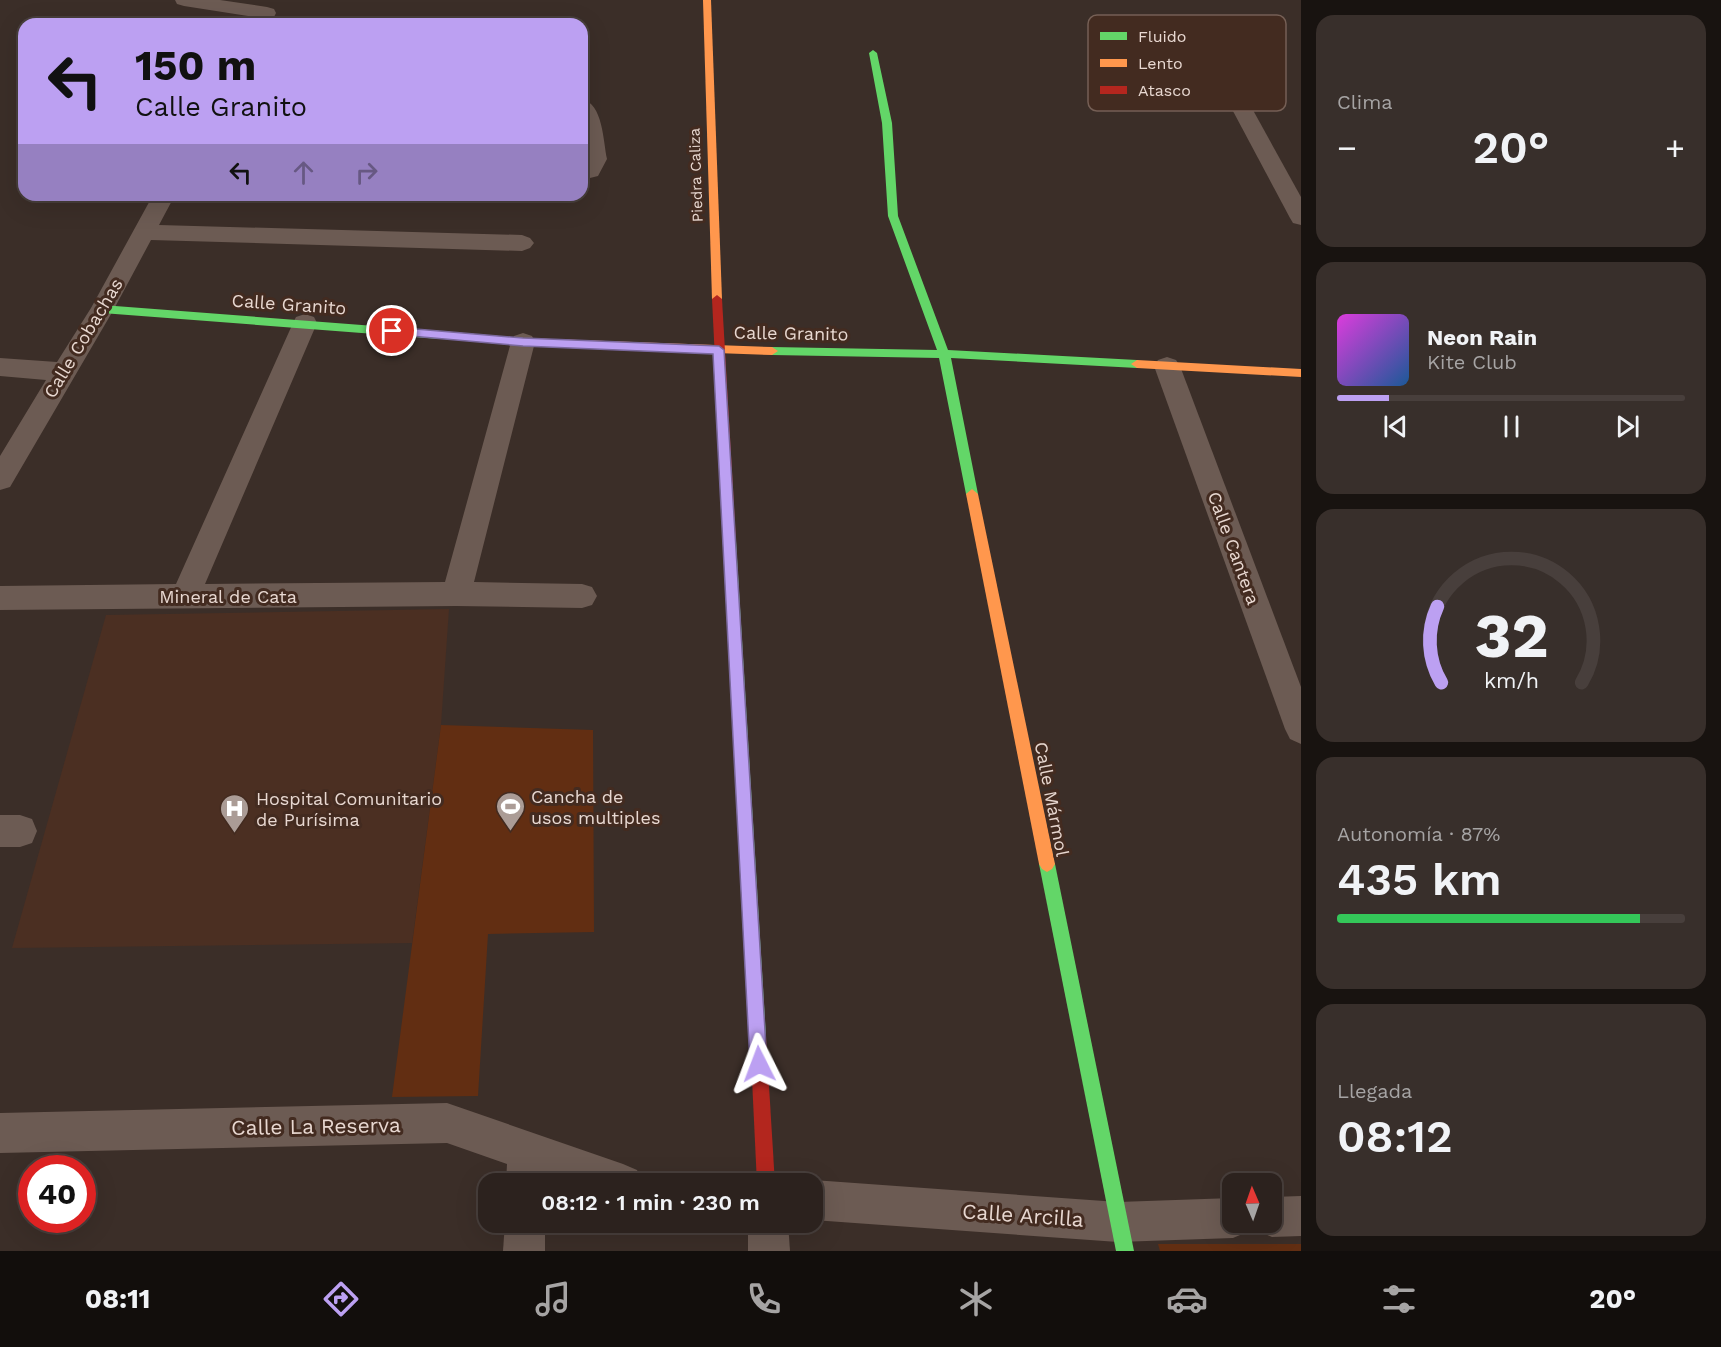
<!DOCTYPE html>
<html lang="es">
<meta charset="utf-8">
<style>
:root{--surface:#2c221e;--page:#382f2b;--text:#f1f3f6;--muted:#a6a4a4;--line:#483f3c;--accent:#bca0f2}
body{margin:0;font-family:"Work Sans",sans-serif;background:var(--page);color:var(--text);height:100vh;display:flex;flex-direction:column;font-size:22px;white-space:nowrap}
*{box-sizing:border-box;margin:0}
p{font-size:20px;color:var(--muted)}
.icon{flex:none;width:33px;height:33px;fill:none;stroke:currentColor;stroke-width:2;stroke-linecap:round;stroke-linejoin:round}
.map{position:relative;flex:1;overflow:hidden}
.sheet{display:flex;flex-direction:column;gap:15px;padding:15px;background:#181310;width:420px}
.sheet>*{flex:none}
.guide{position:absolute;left:18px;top:18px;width:570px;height:183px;border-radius:18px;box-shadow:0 6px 24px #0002,0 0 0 2px var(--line);background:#bca0f2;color:#111;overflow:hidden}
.needle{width:39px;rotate:358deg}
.fabs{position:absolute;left:1222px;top:1173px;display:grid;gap:12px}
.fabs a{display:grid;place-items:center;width:60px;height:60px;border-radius:12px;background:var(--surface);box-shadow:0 6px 24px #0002,0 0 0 2px var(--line);font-size:30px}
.speed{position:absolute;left:18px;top:1155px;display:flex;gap:12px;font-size:30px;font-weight:700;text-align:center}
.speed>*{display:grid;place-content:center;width:78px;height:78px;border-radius:50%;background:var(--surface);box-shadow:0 6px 24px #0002,0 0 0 2px var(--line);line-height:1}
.speed .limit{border:9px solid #d22;background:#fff;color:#111}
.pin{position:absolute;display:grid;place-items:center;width:51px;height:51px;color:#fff;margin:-26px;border:3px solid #fff;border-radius:50%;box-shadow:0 2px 6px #0007}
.me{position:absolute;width:66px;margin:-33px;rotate:357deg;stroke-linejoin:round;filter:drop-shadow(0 0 4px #0008)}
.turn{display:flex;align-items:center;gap:21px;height:126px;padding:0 18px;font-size:27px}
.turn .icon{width:78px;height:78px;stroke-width:2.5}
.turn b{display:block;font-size:42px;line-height:51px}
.lanes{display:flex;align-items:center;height:57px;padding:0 18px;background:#0003;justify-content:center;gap:30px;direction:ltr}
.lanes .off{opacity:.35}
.big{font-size:45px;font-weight:600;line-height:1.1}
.sheet .tile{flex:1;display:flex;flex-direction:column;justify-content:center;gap:9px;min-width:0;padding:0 21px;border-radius:18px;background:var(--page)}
.sheet .dial{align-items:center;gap:0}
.dial svg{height:156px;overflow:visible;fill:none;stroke:var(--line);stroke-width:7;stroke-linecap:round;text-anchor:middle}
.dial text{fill:var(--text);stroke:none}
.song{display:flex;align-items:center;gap:18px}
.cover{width:72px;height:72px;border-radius:9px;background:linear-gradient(135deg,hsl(300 70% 55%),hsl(210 70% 35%))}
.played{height:6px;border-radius:3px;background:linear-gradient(90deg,var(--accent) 15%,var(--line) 15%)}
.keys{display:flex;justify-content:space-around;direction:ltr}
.heat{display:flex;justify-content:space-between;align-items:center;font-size:33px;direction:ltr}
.charge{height:9px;border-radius:4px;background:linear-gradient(90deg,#34c759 87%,var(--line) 0)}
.trip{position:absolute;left:478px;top:1173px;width:345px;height:60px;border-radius:18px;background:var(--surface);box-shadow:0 6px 24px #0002,0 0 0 2px var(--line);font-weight:600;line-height:60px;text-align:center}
.menu{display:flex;height:96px;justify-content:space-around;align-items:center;background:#120e0c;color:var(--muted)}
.menu .icon{width:42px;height:42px}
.menu .on{color:var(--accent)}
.menu b{font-size:27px;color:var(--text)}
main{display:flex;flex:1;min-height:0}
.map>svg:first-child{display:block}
.built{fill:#4b2f22}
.green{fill:#622e12}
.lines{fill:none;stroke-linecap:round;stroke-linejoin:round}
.street{fill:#6c5b53;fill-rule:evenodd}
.fast{fill:#63d668;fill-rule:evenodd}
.slow{fill:#ff974d;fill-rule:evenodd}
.jam{fill:#b3261e;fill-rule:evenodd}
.route{fill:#bca0f2;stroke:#7a689d;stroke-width:1.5}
.labels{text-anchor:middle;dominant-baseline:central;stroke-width:6;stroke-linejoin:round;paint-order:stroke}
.far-street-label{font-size:15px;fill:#e8d8d1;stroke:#432b20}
.street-label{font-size:18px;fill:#e8d8d1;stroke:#432b20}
.poi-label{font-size:18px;fill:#e8d8d1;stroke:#432b20;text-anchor:start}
.near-street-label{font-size:21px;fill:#e8d8d1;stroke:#432b20}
.key{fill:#432b20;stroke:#755f55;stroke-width:1.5}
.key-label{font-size:16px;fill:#e8d8d1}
</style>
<main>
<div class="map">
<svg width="1301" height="1251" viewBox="0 0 1301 1251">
<rect width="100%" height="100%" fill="#3b2e28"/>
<path class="built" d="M 449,609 L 441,725 L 412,943 L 12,948 L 106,615 Z"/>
<g class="green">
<path d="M 441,725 L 593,730 L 594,932 L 488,934 L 478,1096 L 392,1097 Z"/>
<path d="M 1158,1244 L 1301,1244 L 1301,1251 L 1160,1251 Z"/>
</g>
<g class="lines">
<g class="street">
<path d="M 175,0 L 220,0 L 267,7 L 274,9 L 276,13 L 274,17 L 267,19 L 184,6 L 177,4 Z"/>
<path d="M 1228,77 L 1235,79 L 1238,83 L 1301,197 L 1301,225 L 1293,223 L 1290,218 L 1218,83 L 1221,79 Z"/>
<path d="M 582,99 C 603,104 603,140 607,159 L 598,176 L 582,180 L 582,165 L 585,159 L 582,142 Z"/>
<path d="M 153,195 L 175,195 L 159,225 L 522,235 L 530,238 L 534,243 L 530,248 L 522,251 L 151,240 L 114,309 L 10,487 L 0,490 L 0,456 L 46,380 L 0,376 L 0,358 L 57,362 L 91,308 Z"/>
<path d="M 305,314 L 314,317 L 317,323 L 205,584 L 445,582 L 511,342 L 514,336 L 523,333 L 532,336 L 535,342 L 474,582 L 582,584 L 592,587 L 597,596 L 592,605 L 582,608 L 456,606 L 0,610 L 0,586 L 176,584 L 293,323 L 296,317 Z"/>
<path d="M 1167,357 L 1176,360 L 1180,366 L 1301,687 L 1301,744 L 1290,739 L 1285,729 L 1154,366 L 1158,360 Z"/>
<path d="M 0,815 L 20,815 L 32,819 L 37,831 L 32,843 L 20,847 L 0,847 Z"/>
<path d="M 447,1103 L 623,1164 L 637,1170 L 643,1184 L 564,1184 L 546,1177 L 546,1184 L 506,1184 L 507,1164 L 447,1143 L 0,1153 L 0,1113 Z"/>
<path d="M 813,1180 L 1118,1202 L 1233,1198 L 1233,1222 L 1252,1222 L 1247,1232 L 1233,1238 L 1118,1242 L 813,1220 L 813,1184 L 804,1184 Z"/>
<path d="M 1301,1196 L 1301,1236 L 1272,1237 L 1258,1231 L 1254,1222 L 1272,1222 L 1272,1197 Z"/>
<path d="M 505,1222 L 545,1222 L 545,1251 L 503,1251 Z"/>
<path d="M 748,1222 L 788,1222 L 790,1251 L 748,1251 Z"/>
</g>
<g class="fast">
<path d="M 873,50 L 877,53 L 892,123 L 898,216 L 948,350 L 1137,360 L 1143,364 L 1137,368 L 951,358 L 978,494 L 972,499 L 966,494 L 939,358 L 772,355 L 766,351 L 772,347 L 937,350 L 888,216 L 882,123 L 869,53 Z"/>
<path d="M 102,305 L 440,331 L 446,335 L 440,339 L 102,313 L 97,309 Z"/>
<path d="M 730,536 L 736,541 L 766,1037 L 764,1043 L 758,1045 L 752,1043 L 750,1037 L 724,541 Z"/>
<path d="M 1047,856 L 1052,859 L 1055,864 L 1134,1251 L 1116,1251 L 1039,864 L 1042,859 Z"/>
</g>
<g class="slow">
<path d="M 703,0 L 711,0 L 722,299 L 717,303 L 712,299 Z"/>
<path d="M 440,331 L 523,338 L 772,347 L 778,351 L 772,355 L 523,346 L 436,338 L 436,332 Z"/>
<path d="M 1137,360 L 1301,369 L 1301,377 L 1137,368 L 1131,364 Z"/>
<path d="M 972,489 L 978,494 L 1055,864 L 1052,869 L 1047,872 L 1042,869 L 1039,864 L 966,494 Z"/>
</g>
<g class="jam">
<path d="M 717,295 L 722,299 L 736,541 L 730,546 L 724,541 L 712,299 Z"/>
<path d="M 758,1029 L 764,1031 L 766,1037 L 775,1184 L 757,1184 L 750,1037 L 752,1031 Z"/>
</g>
</g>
<path class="route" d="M 392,327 L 523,338 L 719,346 L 724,350 L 767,1064 L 765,1071 L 759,1073 L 753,1071 L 750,1064 L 713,354 L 523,346 L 388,334 L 386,331 Z"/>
<defs>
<symbol id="stadium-pin" viewBox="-11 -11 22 30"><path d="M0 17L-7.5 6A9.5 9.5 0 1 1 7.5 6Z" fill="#ab9c96" stroke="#432b20"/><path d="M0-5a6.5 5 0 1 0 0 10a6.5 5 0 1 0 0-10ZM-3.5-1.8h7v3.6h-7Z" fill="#fff"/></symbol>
<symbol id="hospital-pin" viewBox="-11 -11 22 30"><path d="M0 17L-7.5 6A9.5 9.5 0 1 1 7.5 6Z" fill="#ab9c96" stroke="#432b20"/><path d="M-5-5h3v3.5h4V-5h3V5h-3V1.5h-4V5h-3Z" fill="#fff"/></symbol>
</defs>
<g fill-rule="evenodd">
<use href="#stadium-pin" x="494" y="790" width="33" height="45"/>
<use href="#hospital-pin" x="218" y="792" width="33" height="45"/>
</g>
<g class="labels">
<g class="far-street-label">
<text transform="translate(696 175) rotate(-92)">Piedra Caliza</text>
</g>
<g class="street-label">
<text transform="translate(289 304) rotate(4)">Calle Granito</text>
<text transform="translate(791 333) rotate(1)">Calle Granito</text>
<text transform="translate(83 338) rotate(-59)">Calle Cobachas</text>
<text transform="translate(1234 548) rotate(70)">Calle Cantera</text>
<text x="228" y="596">Mineral de Cata</text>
<text transform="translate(1052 799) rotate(79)">Calle Mármol</text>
</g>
<g class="poi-label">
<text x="531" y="796">Cancha de<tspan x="531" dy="21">usos multiples</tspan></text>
<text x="256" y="798">Hospital Comunitario<tspan x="256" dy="21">de Purísima</tspan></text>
</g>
<g class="near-street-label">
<text transform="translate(316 1126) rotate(-1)">Calle La Reserva</text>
<text transform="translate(1023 1215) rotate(4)">Calle Arcilla</text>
</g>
</g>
<rect x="1088" y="15" width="198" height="96" rx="9" class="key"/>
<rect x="1100" y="32" width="27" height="8" fill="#63d668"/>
<rect x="1100" y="59" width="27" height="8" fill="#ff974d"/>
<rect x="1100" y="86" width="27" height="8" fill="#b3261e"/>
<g class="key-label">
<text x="1138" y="42">Fluido</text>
<text x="1138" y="69">Lento</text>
<text x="1138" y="96">Atasco</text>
</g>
</svg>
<div class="fabs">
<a><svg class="needle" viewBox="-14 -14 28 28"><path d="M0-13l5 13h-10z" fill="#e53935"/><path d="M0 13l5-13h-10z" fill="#a6a4a4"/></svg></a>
</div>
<div class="speed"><div class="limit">40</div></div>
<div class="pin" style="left:392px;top:331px;background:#d93025"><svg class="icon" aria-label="arrive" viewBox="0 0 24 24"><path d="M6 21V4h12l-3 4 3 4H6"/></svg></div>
<svg class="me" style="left:759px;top:1064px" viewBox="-20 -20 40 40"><path d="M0-17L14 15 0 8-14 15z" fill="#bca0f2" stroke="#fff" stroke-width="4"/></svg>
<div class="trip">08:12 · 1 min · 230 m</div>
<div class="guide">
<div class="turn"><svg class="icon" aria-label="left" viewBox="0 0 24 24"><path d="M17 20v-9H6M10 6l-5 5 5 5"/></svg><div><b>150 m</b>Calle Granito</div></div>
<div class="lanes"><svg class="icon" aria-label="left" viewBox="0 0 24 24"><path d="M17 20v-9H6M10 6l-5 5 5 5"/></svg><svg class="icon off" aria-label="ahead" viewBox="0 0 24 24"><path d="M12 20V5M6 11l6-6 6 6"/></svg><svg class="icon off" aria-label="right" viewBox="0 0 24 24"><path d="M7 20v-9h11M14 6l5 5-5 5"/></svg></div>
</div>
</div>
<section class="sheet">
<div class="tile"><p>Clima</p>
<div class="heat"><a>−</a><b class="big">20°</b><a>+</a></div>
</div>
<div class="tile">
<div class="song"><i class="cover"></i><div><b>Neon Rain</b><p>Kite Club</p></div></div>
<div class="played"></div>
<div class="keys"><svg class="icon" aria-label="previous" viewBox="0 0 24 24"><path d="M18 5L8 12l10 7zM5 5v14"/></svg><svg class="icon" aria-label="pause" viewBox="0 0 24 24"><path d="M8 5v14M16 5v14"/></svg><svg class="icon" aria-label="next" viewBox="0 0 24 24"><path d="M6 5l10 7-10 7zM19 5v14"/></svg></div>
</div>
<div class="tile dial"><svg viewBox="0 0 100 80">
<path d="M14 69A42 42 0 1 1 86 69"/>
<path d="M14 69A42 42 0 0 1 12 30" stroke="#bca0f2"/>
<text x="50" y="56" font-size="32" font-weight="700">32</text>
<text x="50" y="72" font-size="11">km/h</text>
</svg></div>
<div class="tile"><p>Autonomía · 87%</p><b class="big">435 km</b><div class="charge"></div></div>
<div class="tile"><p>Llegada</p><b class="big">08:12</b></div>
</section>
</main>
<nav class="menu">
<b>08:11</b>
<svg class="icon on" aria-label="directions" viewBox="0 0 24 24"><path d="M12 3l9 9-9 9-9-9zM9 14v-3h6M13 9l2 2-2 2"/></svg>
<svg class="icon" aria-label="music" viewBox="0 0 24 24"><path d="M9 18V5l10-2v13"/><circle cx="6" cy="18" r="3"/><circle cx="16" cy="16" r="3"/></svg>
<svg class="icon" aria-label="phone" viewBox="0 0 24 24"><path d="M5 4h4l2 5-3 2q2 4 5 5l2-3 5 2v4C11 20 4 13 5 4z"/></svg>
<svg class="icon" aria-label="climate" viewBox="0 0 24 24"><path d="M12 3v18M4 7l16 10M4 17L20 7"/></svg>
<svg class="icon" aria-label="car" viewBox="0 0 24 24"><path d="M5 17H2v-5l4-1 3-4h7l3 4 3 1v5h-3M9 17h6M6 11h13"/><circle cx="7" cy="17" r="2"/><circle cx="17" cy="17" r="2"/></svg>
<svg class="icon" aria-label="filters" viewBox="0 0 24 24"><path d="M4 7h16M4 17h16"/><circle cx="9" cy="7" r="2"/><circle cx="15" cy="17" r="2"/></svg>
<b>20°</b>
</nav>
